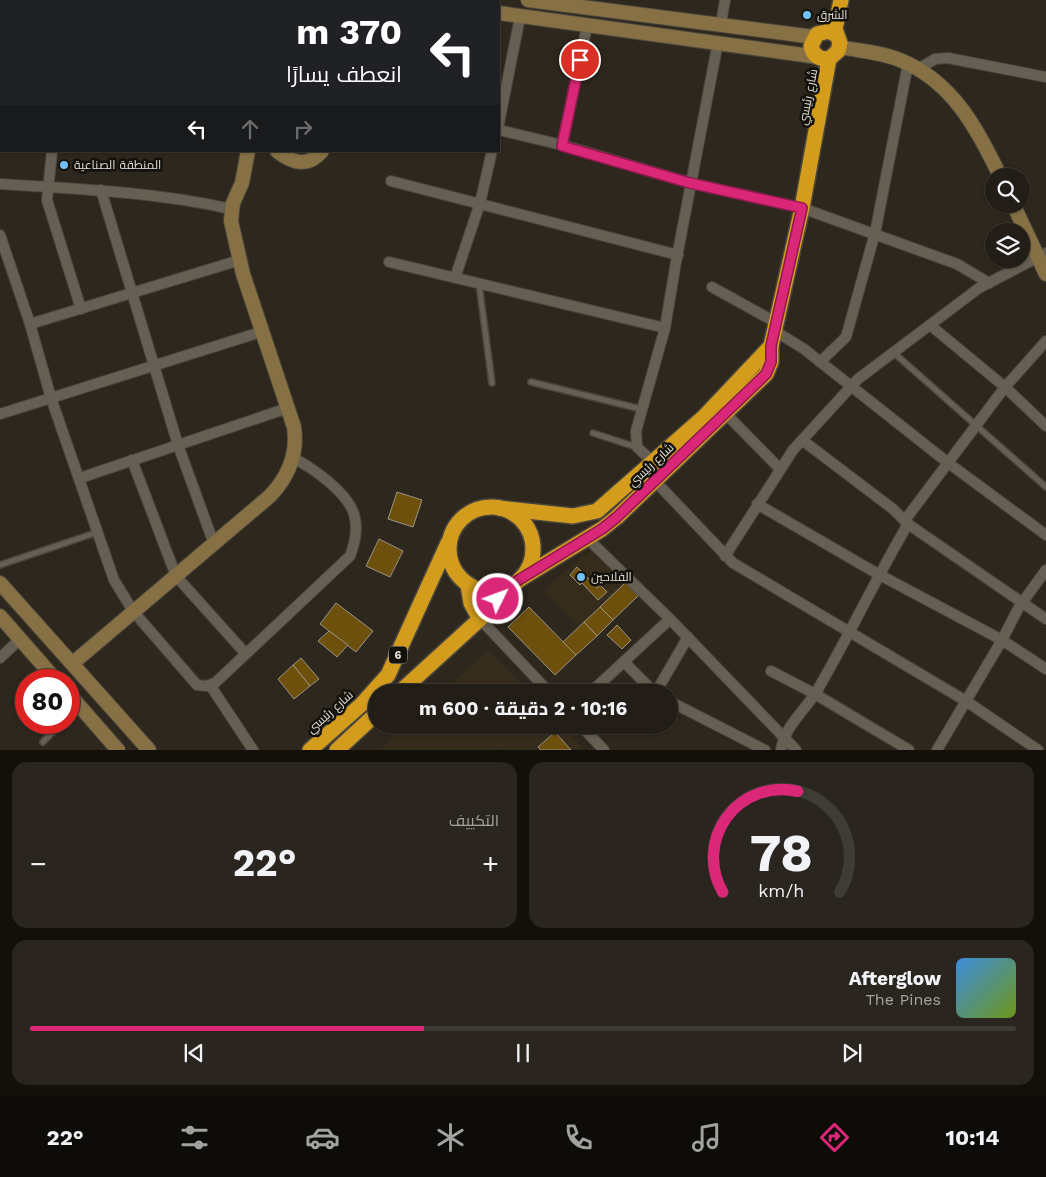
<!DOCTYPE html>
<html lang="ar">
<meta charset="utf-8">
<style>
:root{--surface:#221d16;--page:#2a261f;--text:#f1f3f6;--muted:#a2a2a1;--line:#3f3b35;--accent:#db2777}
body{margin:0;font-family:"Work Sans",Cairo,sans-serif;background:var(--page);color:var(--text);direction:rtl;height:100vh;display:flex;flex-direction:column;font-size:19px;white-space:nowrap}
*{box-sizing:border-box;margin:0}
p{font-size:16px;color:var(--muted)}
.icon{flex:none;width:28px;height:28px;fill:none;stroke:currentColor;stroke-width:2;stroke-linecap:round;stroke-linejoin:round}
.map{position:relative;height:750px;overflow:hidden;direction:ltr}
.drawer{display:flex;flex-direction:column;gap:12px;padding:12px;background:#13100c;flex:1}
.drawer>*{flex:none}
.top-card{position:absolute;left:0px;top:0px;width:500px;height:152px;box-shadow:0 1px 4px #0004,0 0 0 1px var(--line);direction:rtl;background:#202124;color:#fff;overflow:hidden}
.tools{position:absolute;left:985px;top:168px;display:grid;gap:10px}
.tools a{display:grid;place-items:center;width:45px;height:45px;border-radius:50%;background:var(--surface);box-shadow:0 1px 4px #0004,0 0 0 1px var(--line);font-size:25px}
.speed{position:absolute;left:15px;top:669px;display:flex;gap:10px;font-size:25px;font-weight:700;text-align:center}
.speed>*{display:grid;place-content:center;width:65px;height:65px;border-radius:50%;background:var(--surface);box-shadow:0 1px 4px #0004,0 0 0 1px var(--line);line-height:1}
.speed .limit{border:8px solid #d22;background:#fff;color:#111}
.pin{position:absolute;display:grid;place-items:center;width:42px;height:42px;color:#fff;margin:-21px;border:2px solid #fff;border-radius:50%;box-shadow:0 1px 5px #0007}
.me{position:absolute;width:55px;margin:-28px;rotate:48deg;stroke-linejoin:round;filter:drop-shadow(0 0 4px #0008)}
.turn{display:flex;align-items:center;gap:18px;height:105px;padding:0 15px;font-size:22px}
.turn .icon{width:65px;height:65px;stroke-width:2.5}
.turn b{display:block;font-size:35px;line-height:42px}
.lanes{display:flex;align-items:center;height:48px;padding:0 15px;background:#0003;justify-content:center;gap:25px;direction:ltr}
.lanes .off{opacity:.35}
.big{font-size:38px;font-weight:700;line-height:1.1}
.drawer .tile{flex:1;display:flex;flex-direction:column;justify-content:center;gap:8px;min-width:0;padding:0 18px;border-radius:15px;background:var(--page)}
.drawer .dial{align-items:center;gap:0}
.dial svg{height:130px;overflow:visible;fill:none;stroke:var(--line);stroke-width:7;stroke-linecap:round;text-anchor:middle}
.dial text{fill:var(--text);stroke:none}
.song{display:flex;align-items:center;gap:15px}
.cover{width:60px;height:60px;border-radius:8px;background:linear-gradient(135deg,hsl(210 70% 55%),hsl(80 70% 35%))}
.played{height:5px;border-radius:2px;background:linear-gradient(90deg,var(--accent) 40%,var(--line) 40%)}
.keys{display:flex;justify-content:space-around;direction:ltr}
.heat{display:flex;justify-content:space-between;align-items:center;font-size:28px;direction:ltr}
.drawer .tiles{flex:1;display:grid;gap:12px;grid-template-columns:1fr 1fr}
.tile:last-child{grid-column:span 2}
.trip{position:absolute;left:368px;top:684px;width:310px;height:50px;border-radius:25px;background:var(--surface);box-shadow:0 1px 4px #0004,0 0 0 1px var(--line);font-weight:700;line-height:50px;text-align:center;direction:rtl}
.tabs{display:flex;height:80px;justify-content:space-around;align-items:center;background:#0e0c09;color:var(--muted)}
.tabs .icon{width:35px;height:35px}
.tabs .current{color:var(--accent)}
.tabs b{font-size:22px;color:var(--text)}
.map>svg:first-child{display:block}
.built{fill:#352c1c}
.building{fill:#6d500c;stroke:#9a9386}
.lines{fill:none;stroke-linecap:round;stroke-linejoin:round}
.lane-casing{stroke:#4a463d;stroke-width:8}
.street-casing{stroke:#4a463d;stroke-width:12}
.secondary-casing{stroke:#4a463d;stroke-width:16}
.highway-casing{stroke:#4a463d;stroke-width:18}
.lane{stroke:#665f54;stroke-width:5}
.street{stroke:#665f54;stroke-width:10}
.secondary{stroke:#877144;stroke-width:14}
.highway{stroke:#d39c1d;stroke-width:15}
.route-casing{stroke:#8e194d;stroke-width:12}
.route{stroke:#db2777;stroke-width:9}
.poi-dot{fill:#71c1f5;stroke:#13110c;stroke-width:2}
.labels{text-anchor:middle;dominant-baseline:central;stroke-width:5;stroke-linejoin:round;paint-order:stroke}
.shield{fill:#13110c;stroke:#a4a09a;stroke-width:1}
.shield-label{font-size:11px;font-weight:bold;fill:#e2ded7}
.poi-label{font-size:12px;fill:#e2ded7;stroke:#13110c;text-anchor:start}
.street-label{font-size:12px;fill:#e2ded7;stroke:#13110c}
</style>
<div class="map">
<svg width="1046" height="750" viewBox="0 0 1046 750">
<rect width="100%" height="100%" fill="#2d271d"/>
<g class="built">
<path d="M 592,549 L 625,583 L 579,626 L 549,596 L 543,594 L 549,584 Z"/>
<path d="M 488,651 L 529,692 L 442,692 Z"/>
<path d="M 407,725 L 561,725 L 585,749 L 380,750 Z"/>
</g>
<g class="building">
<path d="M 397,492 L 422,500 L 413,527 L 388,519 Z"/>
<path d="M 379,539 L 403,551 L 390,577 L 366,566 Z"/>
<path d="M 577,567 L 587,577 L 580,585 L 570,575 Z"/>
<path d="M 587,577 L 597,588 L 600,585 L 607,592 L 598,600 L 582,583 Z"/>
<path d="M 625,583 L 638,596 L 613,620 L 600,607 Z"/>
<path d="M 336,603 L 373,631 L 356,652 L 320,624 Z"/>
<path d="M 529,607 L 576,655 L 555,675 L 508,627 Z"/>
<path d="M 600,607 L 613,620 L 597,636 L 584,622 Z"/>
<path d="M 584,622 L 597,636 L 576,655 L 563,642 Z"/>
<path d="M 617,625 L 631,640 L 622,649 L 607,635 Z"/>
<path d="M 329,631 L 348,645 L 337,657 L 318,641 Z"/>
<path d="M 301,658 L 319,679 L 310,686 L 293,665 Z"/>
<path d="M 293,665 L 310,686 L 294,699 L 278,679 Z"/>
<path d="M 555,732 L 571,750 L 541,750 L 538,747 Z"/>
</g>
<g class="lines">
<defs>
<g id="lane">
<path d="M 479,284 L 492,383"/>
<path d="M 894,353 L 1046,487"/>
<path d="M 531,382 L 641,409"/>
<path d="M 593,433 L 636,447"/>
<path d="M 0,565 L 98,532"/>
<path d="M 69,715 L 78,705"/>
<path d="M 43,742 L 62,722"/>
</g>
<g id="street">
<path d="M 5,1 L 5,0"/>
<path d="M 71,1 L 71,0"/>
<path d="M 721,24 L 725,0"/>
<path d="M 918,69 L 935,59 L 948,58 L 1046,77"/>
<path d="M 0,85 L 1,74"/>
<path d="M 499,123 L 520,17"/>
<path d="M 499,130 L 566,146 L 690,183 L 802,208 L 957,264 L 989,283"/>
<path d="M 562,145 L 587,26"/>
<path d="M 52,151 L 47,200 L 81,309"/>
<path d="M 391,181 L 678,255"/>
<path d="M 0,184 C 78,189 155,192 231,209"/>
<path d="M 101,190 L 178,445 L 214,544"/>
<path d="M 0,235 L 30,324 L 51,398 L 114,580 L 133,611 L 197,685 L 206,686 L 215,683 L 350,556 C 355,543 358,527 354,514 C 347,492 313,468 293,458"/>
<path d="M 389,262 L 665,328"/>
<path d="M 455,278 L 480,203 L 492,151"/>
<path d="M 712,287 L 777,323"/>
<path d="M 30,324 L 240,260"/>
<path d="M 930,325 L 1005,387 L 1046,426"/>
<path d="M 775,331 L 804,349 L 947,462 L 1046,535"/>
<path d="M 820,362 L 846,337 L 875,233 L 908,64"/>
<path d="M 0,414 L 261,332"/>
<path d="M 726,414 L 780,469"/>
<path d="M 802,440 L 893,509 L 908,524 L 1046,619"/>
<path d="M 132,460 L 176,576 L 245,653"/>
<path d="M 654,463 L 637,447 L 636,431 L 665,328 L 676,262 L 718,42"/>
<path d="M 80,478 L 288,408"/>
<path d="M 655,481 L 733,563 L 966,701 L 1038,750"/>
<path d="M 757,504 L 878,574 L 1002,640 L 1046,669"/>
<path d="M 905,520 L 1005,387 L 1046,341"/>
<path d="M 587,538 L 670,619 L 796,750"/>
<path d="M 725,556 L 793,450 L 858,379 L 979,288 L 1046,253"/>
<path d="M 480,619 L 549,692"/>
<path d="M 0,658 L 20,639"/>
<path d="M 624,662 L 654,692"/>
<path d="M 771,671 L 815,694 L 909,750"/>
<path d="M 210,685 L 253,750"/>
<path d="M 591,692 L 670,619"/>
<path d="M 656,692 L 688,637"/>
<path d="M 669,701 L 765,750"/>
<path d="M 580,725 L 604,750"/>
<path d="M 781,750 C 785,725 806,710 818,689 C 850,634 876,578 908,524"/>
<path d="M 937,750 L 1002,640 L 1019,607 L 1046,570"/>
</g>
<g id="secondary">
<path d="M 181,0 L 186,1"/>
<path d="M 383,0 L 385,1"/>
<path d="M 528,0 L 814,37"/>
<path d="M 325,1 L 327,0"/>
<path d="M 499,13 L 818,57"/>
<path d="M 840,47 C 859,51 881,52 900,60 C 952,81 977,128 1000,176"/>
<path d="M 277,151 C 292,163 308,168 322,151"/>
<path d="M 1013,204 L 1046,274"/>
<path d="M 0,583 L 149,750"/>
<path d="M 0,616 L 56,680"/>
<path d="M 73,663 L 270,496 C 289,476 298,454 294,427 L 243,274 L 231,221 L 233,203 L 242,183 L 248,151"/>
<path d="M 69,694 L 118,750"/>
</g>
<g id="highway">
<path d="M 836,35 L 829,31 L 817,34 L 811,46 C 813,55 819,60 829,59 L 838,51 L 840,43 L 835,29 L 841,0"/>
<circle cx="491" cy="549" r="42"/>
<path d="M 499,508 L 573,516 L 597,511 L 704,417 L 771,346"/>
<path d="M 520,579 L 602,529 L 617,517 L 766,374 L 771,362 L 771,346 L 802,208 L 829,59"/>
<path d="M 468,585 L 471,603 L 480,619"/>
<path d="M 400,692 L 480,619 L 492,607 L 504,589"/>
<path d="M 310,750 L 362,704 L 388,675 L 448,543"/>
<path d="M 337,750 L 376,714"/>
</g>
</defs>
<use href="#lane" class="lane-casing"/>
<use href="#street" class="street-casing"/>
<use href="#secondary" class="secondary-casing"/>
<use href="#highway" class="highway-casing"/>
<use href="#lane" class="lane"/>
<use href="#street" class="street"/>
<use href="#secondary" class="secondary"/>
<use href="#highway" class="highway"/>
</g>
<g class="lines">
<defs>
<path id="route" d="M 498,599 L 504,589 L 602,529 L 617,517 L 766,374 L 771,362 L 771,346 L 802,208 L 690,183 L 562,146 L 580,60"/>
</defs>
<use href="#route" class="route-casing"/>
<use href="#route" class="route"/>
</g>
<g class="poi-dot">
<circle cx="807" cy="15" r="5"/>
<circle cx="64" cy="165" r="5"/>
<circle cx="581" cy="577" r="5"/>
</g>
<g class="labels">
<rect class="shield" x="389" y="646.5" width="18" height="17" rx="4"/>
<g class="shield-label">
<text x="398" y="655">6</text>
</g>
<g class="poi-label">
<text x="817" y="15">الشرق</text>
<text x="74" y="165">المنطقة الصناعية</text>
<text x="591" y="577">الفلاحين</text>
</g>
<g class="street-label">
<text transform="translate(808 97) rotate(-79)">شارع رئيسي</text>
<text transform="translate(651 465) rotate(-43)">شارع رئيسي</text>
<text transform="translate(330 712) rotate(-42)">شارع رئيسي</text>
</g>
</g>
</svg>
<div class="tools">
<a><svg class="icon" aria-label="search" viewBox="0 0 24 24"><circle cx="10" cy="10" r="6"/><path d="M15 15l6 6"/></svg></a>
<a><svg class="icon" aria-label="layers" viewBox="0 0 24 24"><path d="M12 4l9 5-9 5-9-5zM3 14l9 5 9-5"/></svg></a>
</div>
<div class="speed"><div class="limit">80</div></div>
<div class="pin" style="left:580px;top:60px;background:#d93025"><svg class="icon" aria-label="arrive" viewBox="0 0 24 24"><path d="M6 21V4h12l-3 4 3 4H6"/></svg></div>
<svg class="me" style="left:498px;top:599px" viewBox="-20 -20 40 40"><circle r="17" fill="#db2777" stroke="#fff" stroke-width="3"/><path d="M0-11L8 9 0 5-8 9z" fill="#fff"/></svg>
<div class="trip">10:16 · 2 دقيقة · 600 m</div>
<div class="top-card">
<div class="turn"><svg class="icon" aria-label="left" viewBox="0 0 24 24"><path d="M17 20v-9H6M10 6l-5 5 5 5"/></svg><div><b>370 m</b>انعطف يسارًا</div></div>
<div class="lanes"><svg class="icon" aria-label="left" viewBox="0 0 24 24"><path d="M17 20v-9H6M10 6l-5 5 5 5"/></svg><svg class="icon off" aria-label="ahead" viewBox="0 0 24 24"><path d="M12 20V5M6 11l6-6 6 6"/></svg><svg class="icon off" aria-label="right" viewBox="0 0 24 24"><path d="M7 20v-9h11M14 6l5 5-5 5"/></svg></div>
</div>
</div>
<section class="drawer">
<div class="tiles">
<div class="tile dial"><svg viewBox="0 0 100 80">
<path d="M14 69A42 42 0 1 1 86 69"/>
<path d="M14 69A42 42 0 0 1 60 7" stroke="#db2777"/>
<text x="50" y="56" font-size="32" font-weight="700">78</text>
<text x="50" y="72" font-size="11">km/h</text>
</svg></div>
<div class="tile"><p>التكييف</p>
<div class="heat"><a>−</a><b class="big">22°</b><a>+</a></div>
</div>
<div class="tile">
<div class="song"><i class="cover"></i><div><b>Afterglow</b><p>The Pines</p></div></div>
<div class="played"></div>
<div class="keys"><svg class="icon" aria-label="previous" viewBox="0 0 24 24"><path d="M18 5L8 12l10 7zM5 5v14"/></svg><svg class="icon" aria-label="pause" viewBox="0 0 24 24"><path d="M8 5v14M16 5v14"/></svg><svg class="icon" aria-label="next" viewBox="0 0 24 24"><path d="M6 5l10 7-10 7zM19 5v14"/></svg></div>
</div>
</div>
</section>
<nav class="tabs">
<b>10:14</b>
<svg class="icon current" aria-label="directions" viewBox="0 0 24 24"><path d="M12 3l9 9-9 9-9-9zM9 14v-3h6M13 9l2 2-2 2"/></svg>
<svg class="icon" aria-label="music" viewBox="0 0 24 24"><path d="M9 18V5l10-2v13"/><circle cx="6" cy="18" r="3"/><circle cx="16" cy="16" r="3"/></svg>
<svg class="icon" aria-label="phone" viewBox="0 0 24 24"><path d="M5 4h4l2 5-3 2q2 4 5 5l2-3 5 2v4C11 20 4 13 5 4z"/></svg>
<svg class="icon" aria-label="climate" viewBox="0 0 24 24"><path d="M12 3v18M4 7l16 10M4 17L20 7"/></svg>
<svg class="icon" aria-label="car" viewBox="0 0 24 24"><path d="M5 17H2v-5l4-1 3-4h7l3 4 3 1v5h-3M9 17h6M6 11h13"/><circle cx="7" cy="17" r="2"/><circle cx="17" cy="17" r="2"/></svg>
<svg class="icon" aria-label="filters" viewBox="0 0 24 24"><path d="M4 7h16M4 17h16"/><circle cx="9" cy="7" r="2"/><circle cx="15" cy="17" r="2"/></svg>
<b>22°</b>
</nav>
